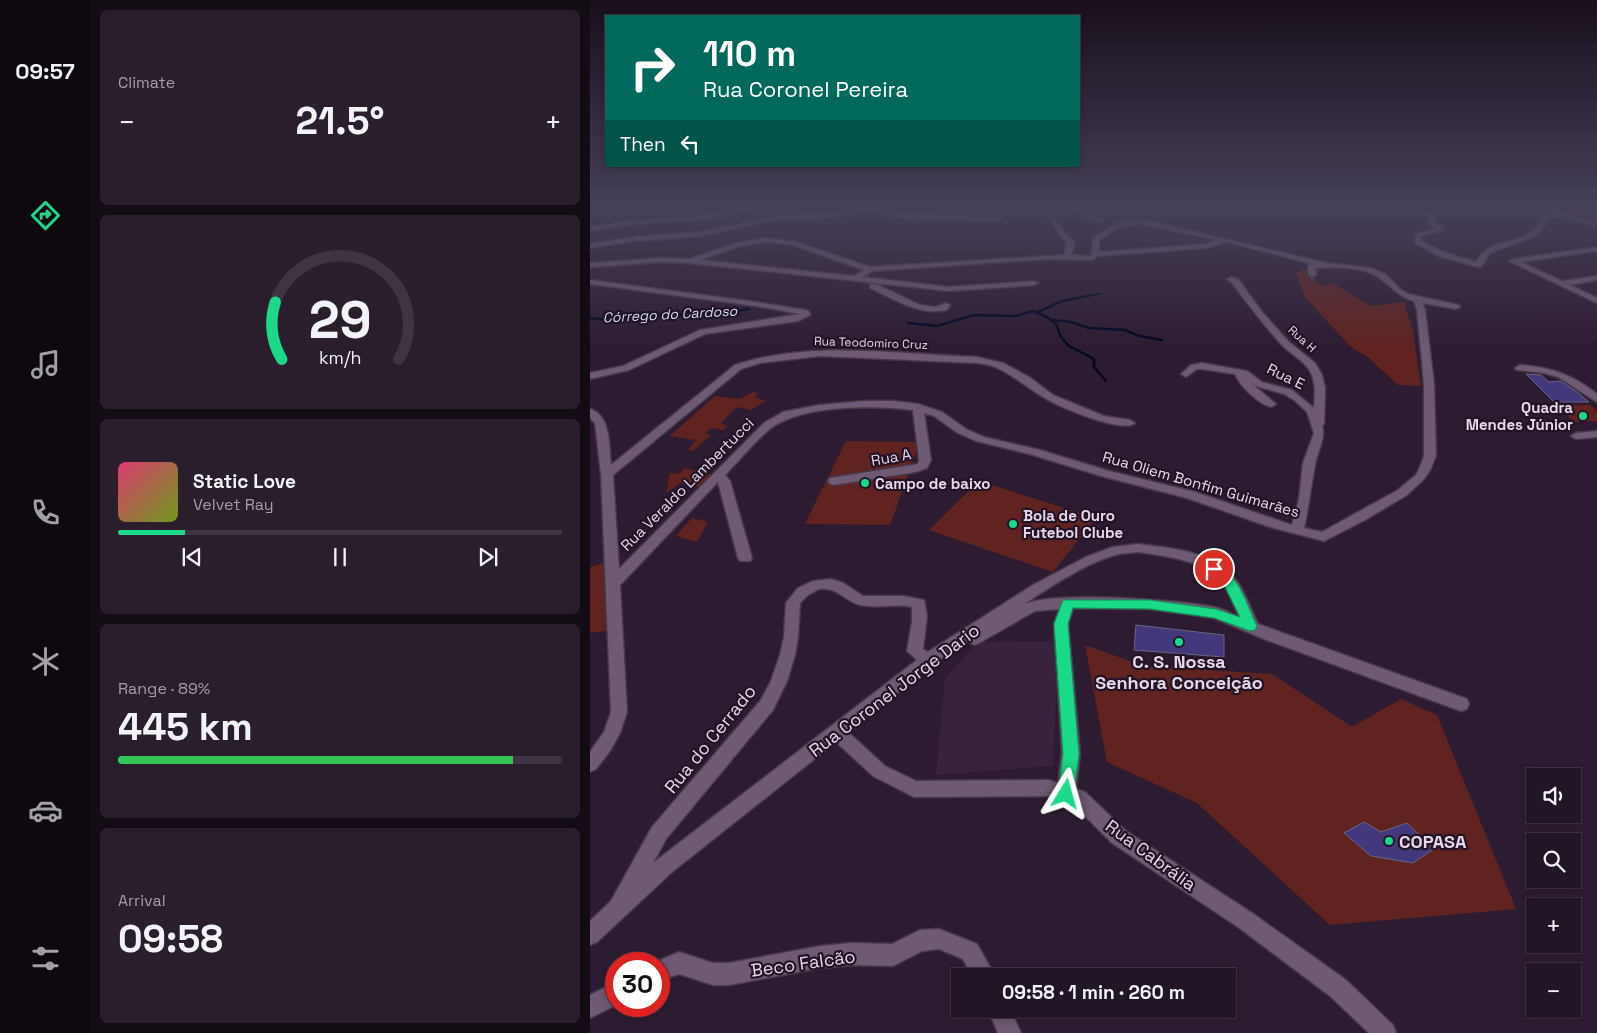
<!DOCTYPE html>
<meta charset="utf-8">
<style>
:root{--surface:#221525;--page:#2a1e2d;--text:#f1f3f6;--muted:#a29fa7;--line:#3f3442;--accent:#1ad988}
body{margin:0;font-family:"Space Grotesk",sans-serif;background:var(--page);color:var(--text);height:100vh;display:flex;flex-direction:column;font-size:19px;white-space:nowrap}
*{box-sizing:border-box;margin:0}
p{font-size:16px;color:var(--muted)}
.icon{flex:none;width:28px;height:28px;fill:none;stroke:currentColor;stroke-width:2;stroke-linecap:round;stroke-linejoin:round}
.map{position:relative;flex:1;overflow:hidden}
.side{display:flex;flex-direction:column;gap:10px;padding:10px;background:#130c14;width:500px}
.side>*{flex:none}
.guide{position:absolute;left:15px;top:15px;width:475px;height:152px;border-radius:0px;box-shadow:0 2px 8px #0003,0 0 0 1px var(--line);background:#00695c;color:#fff;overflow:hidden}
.fabs{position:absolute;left:936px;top:768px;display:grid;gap:10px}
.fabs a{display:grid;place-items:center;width:55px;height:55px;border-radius:0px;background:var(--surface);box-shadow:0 2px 8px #0003,0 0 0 1px var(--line);font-size:25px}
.speed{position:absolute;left:15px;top:952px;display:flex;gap:10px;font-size:25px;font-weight:700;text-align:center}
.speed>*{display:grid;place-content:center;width:65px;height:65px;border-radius:50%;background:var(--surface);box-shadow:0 2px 8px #0003,0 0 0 1px var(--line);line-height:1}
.speed .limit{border:8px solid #d22;background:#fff;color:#111}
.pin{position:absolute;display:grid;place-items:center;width:42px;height:42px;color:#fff;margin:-21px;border:2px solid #fff;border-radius:50%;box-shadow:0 1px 5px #0007}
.me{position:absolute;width:55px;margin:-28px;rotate:8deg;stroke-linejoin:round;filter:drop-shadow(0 0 4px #0008)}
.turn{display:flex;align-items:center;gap:18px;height:105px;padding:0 15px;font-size:22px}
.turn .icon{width:65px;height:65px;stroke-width:2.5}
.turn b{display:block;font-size:35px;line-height:42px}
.then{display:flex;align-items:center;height:48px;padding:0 15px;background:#0003;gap:10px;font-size:19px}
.big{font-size:38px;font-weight:700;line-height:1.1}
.side .card{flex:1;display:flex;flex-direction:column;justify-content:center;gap:8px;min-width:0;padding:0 18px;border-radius:8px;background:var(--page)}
.side .dial{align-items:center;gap:0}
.dial svg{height:130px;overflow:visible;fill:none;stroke:var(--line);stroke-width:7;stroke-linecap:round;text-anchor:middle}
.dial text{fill:var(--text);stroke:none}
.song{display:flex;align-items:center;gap:15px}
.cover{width:60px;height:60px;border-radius:8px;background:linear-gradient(135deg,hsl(340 70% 55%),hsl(80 70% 35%))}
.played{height:5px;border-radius:2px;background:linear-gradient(90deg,var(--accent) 15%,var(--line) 15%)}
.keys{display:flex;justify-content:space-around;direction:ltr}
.heat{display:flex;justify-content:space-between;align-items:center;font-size:28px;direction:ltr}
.charge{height:8px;border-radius:4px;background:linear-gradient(90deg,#34c759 89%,var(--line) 0)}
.trip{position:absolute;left:361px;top:968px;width:285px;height:50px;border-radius:0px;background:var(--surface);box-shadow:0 2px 8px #0003,0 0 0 1px var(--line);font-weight:700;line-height:50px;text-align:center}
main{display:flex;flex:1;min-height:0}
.menu{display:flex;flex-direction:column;width:90px;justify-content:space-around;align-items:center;background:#0e080f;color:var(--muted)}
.menu .icon{width:35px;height:35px}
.menu .selected{color:var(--accent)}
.menu b{font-size:22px;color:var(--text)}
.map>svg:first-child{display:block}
.built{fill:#38223d}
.green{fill:#602320}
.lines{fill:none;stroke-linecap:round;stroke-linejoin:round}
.stream-far1{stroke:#000723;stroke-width:2}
.stream{stroke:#000723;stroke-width:2.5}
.building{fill:#43387c;stroke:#686683}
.minor-casing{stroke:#47394a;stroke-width:3}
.minor{fill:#6e5a72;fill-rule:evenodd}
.route{fill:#1ad988;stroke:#118d58}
.poi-dot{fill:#1ad988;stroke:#231327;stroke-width:2}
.labels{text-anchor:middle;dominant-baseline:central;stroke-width:4.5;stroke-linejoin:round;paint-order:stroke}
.far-street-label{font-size:12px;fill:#e5d9e7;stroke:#231327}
.far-water-label{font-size:14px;font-style:italic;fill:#cedced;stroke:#231327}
.street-label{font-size:15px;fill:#e5d9e7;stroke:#231327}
.poi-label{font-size:15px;font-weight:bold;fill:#e5d9e7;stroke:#231327;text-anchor:start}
.near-poi-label{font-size:18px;font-weight:bold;fill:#e5d9e7;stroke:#231327}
.near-street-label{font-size:18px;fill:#e5d9e7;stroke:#231327}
</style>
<main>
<nav class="menu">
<b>09:57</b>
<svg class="icon selected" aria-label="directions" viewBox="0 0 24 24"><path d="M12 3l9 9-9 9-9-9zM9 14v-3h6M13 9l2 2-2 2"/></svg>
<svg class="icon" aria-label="music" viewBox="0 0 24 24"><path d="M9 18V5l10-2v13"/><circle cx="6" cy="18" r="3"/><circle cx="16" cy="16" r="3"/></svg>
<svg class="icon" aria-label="phone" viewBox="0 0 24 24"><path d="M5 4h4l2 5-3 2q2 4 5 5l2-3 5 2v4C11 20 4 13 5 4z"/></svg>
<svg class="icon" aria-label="climate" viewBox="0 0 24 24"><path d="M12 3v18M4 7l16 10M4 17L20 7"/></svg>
<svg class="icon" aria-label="car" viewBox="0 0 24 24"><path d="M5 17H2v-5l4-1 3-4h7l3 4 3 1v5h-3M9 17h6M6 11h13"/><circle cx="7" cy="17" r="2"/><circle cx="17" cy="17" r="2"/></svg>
<svg class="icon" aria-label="filters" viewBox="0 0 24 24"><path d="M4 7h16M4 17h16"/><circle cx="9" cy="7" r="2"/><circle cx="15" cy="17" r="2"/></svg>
</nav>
<section class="side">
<div class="card"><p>Climate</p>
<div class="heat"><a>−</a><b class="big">21.5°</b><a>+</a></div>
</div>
<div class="card dial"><svg viewBox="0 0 100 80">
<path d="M14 69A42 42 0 1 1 86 69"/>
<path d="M14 69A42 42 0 0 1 10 34" stroke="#1ad988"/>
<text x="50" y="56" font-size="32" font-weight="700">29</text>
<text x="50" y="72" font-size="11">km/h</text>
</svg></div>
<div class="card">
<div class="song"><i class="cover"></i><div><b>Static Love</b><p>Velvet Ray</p></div></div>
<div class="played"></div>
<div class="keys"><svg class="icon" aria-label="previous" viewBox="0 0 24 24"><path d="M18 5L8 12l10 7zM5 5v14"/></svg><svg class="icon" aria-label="pause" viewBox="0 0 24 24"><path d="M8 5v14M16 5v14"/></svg><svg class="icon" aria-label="next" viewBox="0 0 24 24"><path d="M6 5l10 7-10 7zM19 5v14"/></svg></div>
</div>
<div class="card"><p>Range · 89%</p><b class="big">445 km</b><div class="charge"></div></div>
<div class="card"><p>Arrival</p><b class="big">09:58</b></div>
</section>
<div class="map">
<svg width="1007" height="1033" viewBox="0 0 1007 1033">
<rect width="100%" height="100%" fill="#2d1c31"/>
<path class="built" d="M 469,641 L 463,766 L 346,775 L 355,678 L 389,642 Z"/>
<g class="green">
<path d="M 962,205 L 978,206 L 1007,216 L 1007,223 L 983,217 L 959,206 Z"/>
<path d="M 712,269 L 721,269 L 726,276 L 722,277 L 731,286 L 742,283 L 781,306 L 814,302 L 823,331 L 831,386 L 808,385 L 779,358 L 760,346 L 715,297 L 706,274 Z"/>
<path d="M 163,392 L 168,393 L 165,397 L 176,401 L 161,410 L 147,407 L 131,423 L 138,426 L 133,430 L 121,428 L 115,434 L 121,435 L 103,451 L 98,450 L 106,440 L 80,436 L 125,396 L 150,399 Z"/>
<path d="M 1000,405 L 1007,411 L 1007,421 L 984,422 L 967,406 Z"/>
<path d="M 256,441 L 330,442 L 300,525 L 215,524 Z"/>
<path d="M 95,468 L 125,476 L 113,488 L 90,483 L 77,493 L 79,476 L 81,473 L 89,474 Z"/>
<path d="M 389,481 L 506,518 L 463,572 L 339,530 Z"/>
<path d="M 102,518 L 118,522 L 107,542 L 86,536 Z"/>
<path d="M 18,562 L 22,630 L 0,633 L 0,567 Z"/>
<path d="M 495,645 L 554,666 L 682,674 L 762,727 L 811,699 L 847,715 L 926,909 L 740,925 L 607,803 L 517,762 Z"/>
</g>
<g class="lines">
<path class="stream-far1" d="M 491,297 L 510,294"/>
<g class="stream">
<path d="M 448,312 L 472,301 L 498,296"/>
<path d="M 0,318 L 17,320 L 66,313 L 74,317 L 81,317 L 107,310 L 130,313 L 159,309"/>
<path d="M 463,320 L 481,322 L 499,328 L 535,330 L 549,336 L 572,340"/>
<path d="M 318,323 L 347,326 L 384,315 L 425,316 L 443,311 L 457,317 L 466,324 L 471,337 L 479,346 L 504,359 L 504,367 L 516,381"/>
</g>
</g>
<g class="building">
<path d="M 936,374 L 951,375 L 959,382 L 971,381 L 987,392 L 999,402 L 964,402 Z"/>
<path d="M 546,625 L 634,635 L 634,657 L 544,650 Z"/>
<path d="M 774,822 L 791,832 L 817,823 L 844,849 L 823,863 L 781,856 L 754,833 Z"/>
</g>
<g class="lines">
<defs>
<g id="minor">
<path d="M 174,205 L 184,205 L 119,219 L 37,225 L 0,231 L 0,227 L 37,221 L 119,215 Z"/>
<path d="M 385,205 L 392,205 L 412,218 L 408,221 L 308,218 L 279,210 L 242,218 L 186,220 L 110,236 L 43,241 L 0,248 L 0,244 L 43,237 L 110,232 L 186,216 L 242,214 L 279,206 L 308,214 L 403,217 Z"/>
<path d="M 436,205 C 458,202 462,216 473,231 C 477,235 481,238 485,243 L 481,255 L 500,256 L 502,254 L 503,238 L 528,223 L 542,220 L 563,222 L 737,263 L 780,268 L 795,274 L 810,289 L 818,294 L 869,305 L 870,307 L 866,309 L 833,303 L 835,310 L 844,384 L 846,456 L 840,470 L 834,479 L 817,495 L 775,520 L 734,541 L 680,527 L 597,498 L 511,476 L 443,455 L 386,441 L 368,433 L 344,416 L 334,413 L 341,460 L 337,468 L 326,472 L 244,485 L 240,484 L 238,481 L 240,478 L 328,464 L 329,460 L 323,410 C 284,405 217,405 184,426 C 169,436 149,461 135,475 L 140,481 L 162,558 L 160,561 L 150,561 L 148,558 L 128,482 L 30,585 L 37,712 L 30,733 L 20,751 L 6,769 L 0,772 L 0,752 L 14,732 L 21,712 L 11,474 L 5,423 L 0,418 L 0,409 C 21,415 19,447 21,465 L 145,365 C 219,340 310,354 387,357 L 413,363 L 439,377 L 463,395 L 514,416 L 540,420 L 545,423 C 534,434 468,407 455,398 C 439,389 426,377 409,369 C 403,365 394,364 387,363 L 230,356 L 170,363 L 151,369 L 23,475 L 29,569 L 174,423 L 193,412 L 229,405 L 275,401 L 303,401 L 328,404 L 352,412 L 376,429 L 394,437 L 450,450 L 519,471 L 605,492 L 702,525 L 709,499 L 713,463 L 724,433 L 717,412 L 704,400 L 694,394 L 666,386 L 661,383 L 686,404 L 681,407 C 667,403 650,386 645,374 L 612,369 L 607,369 L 596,377 L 591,374 L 601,365 L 612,363 L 657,371 L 672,382 L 702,390 L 724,408 C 725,396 726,384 721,373 C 715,360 700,354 691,344 C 673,324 658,304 642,283 L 637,279 L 641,277 L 648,279 L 672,312 L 699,342 L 725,363 L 732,375 L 735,388 L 734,424 L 732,426 C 736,439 727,452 725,465 C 721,486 719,506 714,528 L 732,532 L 808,490 L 826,475 L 830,467 L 834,456 L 834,384 L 827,310 L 824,301 C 809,297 803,288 791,279 C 775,266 746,267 726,268 L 726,275 L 722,277 L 718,275 L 718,266 L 722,264 L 636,242 L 617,248 L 508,256 L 502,260 L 459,259 L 282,271 L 273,277 L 359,287 L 444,281 L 448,283 L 444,285 L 359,291 L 99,263 L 71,262 L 0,267 L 0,263 L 71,258 L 100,259 L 146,243 L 177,238 L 206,242 L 280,267 L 474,255 L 477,243 L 470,235 L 456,213 ZM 549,224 L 628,240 L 616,244 L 509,252 L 509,240 L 529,227 ZM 177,242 L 202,245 L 274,270 L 264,276 L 110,260 L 151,246 Z"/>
<path d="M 466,205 L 473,205 L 513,220 L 510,222 Z"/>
<path d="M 818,205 L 825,205 L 843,213 L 844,220 L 853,230 L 831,236 L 831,241 L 854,252 L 886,262 C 900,236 923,247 942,231 C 948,227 950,221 954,216 L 963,213 L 951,205 L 958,205 L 971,213 L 1007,223 L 1007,227 L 969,216 L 959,218 L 947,235 L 900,253 L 891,267 L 888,267 L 848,256 L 825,243 L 826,234 L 845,229 L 838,220 L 838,215 Z"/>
<path d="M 978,205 L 986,205 L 1007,211 L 1007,215 Z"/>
<path d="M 1007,247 L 1007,251 L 931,262 L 972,281 L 1007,276 L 1007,280 L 980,285 L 1007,298 L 1007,303 L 919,261 L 923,259 Z"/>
<path d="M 0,280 L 166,302 L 216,310 L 219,311 L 220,315 L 208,321 L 115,334 L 39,370 L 0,379 L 0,373 L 33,366 L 110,330 L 210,314 L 166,306 L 0,284 Z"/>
<path d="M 280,284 L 286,284 L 330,305 L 346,307 L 356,303 L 360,305 L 357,310 C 329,316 304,299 280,288 Z"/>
<path d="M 930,365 C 961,367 983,375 1007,394 L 1007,402 L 968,377 L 954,373 L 927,370 L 925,368 Z"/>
<path d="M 1007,431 L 1007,437 L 986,439 L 981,436 L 986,433 Z"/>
<path d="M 548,544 C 578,548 616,550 640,573 C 653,585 660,608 668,624 L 877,699 L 879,704 L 877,709 L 871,711 L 674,639 L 624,618 L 560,609 L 483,608 L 478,624 L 490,753 L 486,789 L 495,792 L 536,831 L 662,913 L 756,980 L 803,1025 L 806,1033 L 779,1033 L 740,996 L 648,927 L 522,843 L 483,804 L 459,796 L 324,797 L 283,776 L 246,742 L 82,872 L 7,942 L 0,945 L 0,921 L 21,901 L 62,827 L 171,700 L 181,681 L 190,655 L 194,637 L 196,603 L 208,588 L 223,581 L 241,579 L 253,583 L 273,596 L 313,596 L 334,600 L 337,616 L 333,649 L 338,652 L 443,585 L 496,557 L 523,547 ZM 548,552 C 573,556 616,560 632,582 C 639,592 644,605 649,617 C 642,614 635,610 628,608 C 596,600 459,590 433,605 C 458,588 496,563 525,555 C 532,553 541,553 548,552 ZM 229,589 C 249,587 253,601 271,605 C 288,609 305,603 322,607 L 322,622 L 317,651 L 327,660 L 63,863 L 76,839 L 183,710 L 197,681 L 205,655 L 208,637 L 210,603 L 218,595 ZM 469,609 L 464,624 L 472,753 L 468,783 L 459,780 L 326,781 L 295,766 L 258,732 L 343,664 L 378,641 L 384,645 L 389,643 L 445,611 Z"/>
<path d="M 349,929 L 387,944 L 405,976 L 382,976 L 373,959 L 349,949 L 332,951 L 303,966 L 261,965 L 230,968 L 139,985 L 123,985 L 89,974 L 69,981 L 69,964 L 61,964 L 89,952 L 123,963 L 139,963 L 230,946 L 261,943 L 302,944 L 330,930 Z"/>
<path d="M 26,982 L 26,1005 L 0,1018 L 0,995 Z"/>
<path d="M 398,1009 L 420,1009 L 431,1033 L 408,1033 Z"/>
</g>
</defs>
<use href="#minor" class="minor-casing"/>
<use href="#minor" class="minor"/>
</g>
<linearGradient id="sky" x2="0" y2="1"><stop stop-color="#190f1b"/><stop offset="0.59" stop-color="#46405a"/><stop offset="1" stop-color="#46405a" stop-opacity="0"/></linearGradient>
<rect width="1007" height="349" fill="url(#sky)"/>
<path class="route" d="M 624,565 C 649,572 657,606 667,626 L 665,630 L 660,631 L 624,618 L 560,609 L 483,608 L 478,624 L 489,754 L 484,794 L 482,799 L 476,801 L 470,799 L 468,794 L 473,754 L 464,624 L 473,600 L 560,600 L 626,609 L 650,617 L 631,579 L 618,569 Z"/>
<g class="poi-dot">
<circle cx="993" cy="416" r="5"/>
<circle cx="275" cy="483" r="5"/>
<circle cx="423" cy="524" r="5"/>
<circle cx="589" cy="642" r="5"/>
<circle cx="799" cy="841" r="5"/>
</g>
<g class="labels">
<g class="far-street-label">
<text transform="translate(712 339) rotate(42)">Rua H</text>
<text transform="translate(281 343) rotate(2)">Rua Teodomiro Cruz</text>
</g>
<g class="far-water-label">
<text transform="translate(80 314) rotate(-3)">Córrego do Cardoso</text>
</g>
<g class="street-label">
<text transform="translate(696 376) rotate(26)">Rua E</text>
<text transform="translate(301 457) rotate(-10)">Rua A</text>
<text transform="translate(97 484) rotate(-45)">Rua Veraldo Lambertucci</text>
<text transform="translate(611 484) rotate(16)">Rua Oliem Bonfim Guimarães</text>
</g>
<g class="poi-label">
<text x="983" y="407" text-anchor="end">Quadra<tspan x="983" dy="17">Mendes Júnior</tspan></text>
<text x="285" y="483">Campo de baixo</text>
<text x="433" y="515">Bola de Ouro<tspan x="433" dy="17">Futebol Clube</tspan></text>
</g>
<g class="near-poi-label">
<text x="589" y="661">C. S. Nossa<tspan x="589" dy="21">Senhora Conceição</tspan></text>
<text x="809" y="841" text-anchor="start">COPASA</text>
</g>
<g class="near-street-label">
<text transform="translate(304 690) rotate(-37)">Rua Coronel Jorge Dario</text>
<text transform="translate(120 739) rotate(-51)">Rua do Cerrado</text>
<text transform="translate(561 855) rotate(36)">Rua Cabrália</text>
<text transform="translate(213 963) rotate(-8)">Beco Falcão</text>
</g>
</g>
</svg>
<div class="fabs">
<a><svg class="icon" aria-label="sound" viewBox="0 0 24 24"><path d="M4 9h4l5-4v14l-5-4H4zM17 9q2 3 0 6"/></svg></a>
<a><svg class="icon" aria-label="search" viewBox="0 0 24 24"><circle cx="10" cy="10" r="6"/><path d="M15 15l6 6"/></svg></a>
<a>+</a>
<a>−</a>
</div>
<div class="speed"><div class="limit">30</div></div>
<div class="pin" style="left:624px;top:569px;background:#d93025"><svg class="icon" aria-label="arrive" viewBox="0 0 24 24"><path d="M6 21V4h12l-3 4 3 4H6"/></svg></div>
<svg class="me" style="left:476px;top:794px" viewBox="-20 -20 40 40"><path d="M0-17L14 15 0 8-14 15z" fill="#1ad988" stroke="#fff" stroke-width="4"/></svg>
<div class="trip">09:58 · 1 min · 260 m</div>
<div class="guide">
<div class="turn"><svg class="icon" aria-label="right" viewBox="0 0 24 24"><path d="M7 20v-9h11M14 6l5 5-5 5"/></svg><div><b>110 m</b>Rua Coronel Pereira</div></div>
<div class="then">Then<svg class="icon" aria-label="left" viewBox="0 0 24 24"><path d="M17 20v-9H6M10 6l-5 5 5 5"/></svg></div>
</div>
</div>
</main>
